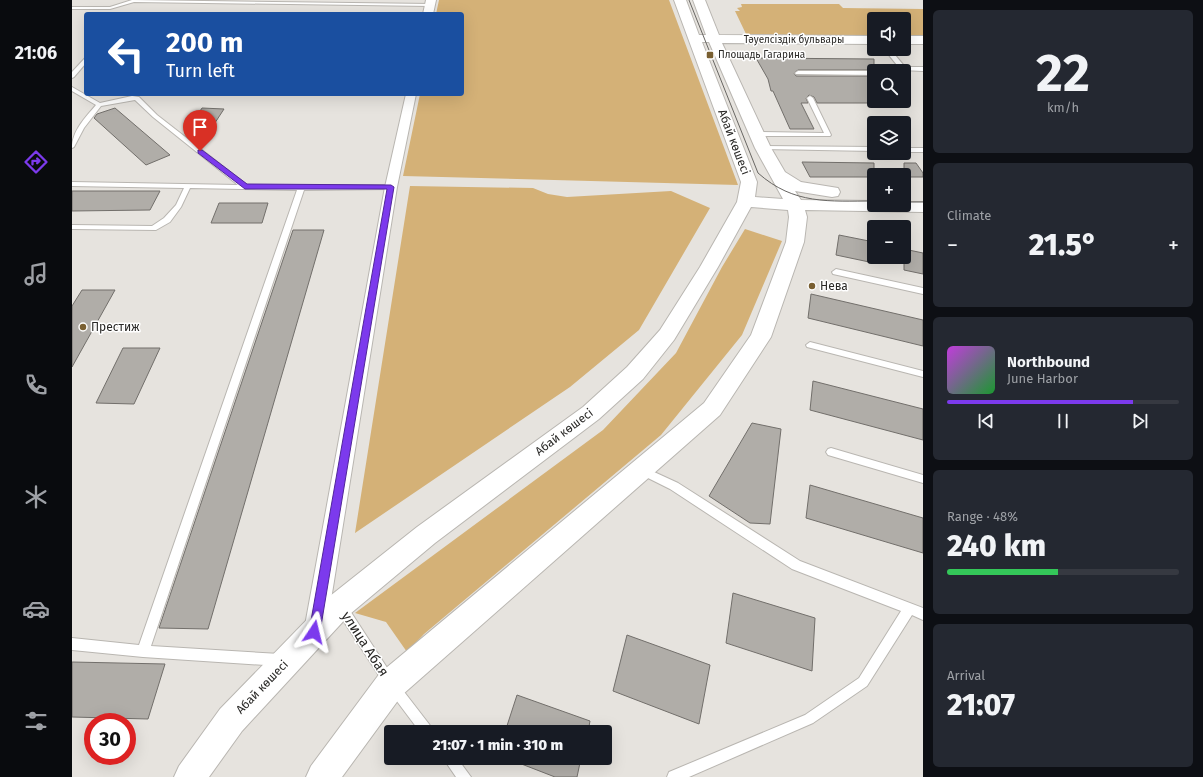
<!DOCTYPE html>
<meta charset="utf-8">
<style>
:root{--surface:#171b24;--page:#242831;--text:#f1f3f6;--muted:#9ea1a6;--line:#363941;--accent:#7c3aed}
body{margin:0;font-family:"Fira Sans",sans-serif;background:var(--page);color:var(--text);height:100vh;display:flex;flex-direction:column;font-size:15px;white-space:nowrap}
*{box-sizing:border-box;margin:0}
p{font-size:13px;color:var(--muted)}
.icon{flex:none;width:22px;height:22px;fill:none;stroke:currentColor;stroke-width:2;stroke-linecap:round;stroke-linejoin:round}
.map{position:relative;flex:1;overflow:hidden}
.drawer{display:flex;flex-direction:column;gap:10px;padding:10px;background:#0d0f14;width:280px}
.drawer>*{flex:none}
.top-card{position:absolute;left:12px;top:12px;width:380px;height:84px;border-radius:4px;box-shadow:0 4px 16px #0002;background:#1a4fa0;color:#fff;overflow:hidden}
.buttons{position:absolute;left:795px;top:12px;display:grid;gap:8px}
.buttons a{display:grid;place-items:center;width:44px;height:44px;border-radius:4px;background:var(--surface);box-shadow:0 4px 16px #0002;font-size:20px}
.speed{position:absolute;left:12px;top:713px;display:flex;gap:8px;font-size:20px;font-weight:700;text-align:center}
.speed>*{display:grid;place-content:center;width:52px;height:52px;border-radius:50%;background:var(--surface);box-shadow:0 4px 16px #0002;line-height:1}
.speed .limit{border:6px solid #d22;background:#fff;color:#111}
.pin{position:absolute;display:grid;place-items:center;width:34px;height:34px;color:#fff;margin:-41px -17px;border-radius:50% 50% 50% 0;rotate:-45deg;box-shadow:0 0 4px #0007}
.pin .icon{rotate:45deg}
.me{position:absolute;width:44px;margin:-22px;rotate:10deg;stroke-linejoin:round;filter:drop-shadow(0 0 3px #0008)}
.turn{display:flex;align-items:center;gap:14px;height:84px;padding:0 16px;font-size:18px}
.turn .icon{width:52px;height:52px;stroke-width:2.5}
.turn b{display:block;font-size:28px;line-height:34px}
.big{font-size:30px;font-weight:800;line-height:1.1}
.drawer .widget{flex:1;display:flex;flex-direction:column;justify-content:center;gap:6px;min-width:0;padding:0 14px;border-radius:6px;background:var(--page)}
.drawer .dial{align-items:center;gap:0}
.dial b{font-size:52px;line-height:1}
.song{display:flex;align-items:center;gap:12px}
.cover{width:48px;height:48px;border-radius:6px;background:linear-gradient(135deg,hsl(290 70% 55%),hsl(130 70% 35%))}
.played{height:4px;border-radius:2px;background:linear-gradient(90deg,var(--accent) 80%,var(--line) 80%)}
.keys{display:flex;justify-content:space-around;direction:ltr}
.heat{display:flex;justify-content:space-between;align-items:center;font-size:22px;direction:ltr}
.charge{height:6px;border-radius:3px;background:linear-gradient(90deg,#34c759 48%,var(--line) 0)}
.trip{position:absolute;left:312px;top:725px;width:228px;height:40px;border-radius:4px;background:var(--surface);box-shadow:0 4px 16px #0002;font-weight:800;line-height:40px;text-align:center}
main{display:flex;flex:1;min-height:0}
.tab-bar{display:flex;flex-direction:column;width:72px;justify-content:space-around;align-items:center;background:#090b0e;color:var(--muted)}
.tab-bar .icon{width:28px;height:28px}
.tab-bar .current{color:var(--accent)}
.tab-bar b{font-size:18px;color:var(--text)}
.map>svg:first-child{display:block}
.green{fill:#d4b177}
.building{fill:#b0ada8;stroke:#726f6b}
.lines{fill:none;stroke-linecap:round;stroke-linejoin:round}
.service-casing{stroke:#b9b6b1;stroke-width:2}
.minor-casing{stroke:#b9b6b1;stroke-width:2}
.tertiary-casing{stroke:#b9b6b1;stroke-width:2}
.service{fill:#fff;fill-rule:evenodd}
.minor{fill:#fff;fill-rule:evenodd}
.tertiary{fill:#fff;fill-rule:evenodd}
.tram{stroke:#686663;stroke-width:1}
.route{fill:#7c3aed;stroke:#51269a}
.poi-dot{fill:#795f31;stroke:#fff;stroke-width:1.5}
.labels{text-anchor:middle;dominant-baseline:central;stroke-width:3;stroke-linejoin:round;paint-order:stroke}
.far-street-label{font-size:10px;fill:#292826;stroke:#fff}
.far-poi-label{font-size:10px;fill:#292826;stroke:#fff;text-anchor:start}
.street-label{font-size:12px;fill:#292826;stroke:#fff}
.poi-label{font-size:12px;fill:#292826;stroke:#fff;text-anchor:start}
.near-street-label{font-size:14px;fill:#292826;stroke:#fff}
</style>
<main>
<nav class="tab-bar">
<b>21:06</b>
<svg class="icon current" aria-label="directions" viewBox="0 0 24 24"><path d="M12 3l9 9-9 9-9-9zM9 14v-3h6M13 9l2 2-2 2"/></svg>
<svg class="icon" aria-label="music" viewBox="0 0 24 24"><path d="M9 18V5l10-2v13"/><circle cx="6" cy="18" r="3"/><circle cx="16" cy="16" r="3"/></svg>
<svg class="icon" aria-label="phone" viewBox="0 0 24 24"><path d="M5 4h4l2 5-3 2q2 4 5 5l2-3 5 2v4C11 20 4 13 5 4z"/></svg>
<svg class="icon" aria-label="climate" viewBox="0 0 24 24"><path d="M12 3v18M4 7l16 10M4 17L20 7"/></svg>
<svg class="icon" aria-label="car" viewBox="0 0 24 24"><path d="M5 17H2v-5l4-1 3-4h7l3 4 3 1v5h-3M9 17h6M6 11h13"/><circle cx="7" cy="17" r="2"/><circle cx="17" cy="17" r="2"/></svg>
<svg class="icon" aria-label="filters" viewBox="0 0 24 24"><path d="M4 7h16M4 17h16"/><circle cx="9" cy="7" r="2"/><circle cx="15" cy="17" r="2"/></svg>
</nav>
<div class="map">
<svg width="851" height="777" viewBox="0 0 851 777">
<rect width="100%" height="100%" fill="#e6e3de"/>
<g class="green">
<path d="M 367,0 L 597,0 L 666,185 L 331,176 L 348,94 L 390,94 L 390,14 L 364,14 Z"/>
<path d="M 669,4 L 767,4 L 771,8 L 851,9 L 851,36 L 832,36 L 832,19 L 802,19 L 802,36 L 674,34 L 663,11 L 668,11 L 665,8 L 670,7 Z"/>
<path d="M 338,186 L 461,188 L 476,194 L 495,197 L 599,191 L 638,208 L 567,330 L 498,387 L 283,533 Z"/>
<path d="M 673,229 L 710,241 L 670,335 L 589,435 L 352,634 L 335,652 L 314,622 L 283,613 L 531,430 L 604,353 L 650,267 Z"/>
</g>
<g class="building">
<path d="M 684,58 L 802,59 L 802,70 L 726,70 L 722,73 L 724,76 L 802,76 L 802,103 L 745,103 L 742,97 L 737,95 L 734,98 L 736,103 L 729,103 L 742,129 L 718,129 L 701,91 L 699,91 L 696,79 Z"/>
<path d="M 43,108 L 98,155 L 74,165 L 22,118 L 25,114 Z"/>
<path d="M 130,108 L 152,109 L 137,132 L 115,131 Z"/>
<path d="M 730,162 L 802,163 L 802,177 L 738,177 Z"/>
<path d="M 832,163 L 844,163 L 851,173 L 851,177 L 832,177 Z"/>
<path d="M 0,191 L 88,191 L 78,210 L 0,211 Z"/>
<path d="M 147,203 L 196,203 L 190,223 L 139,223 Z"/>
<path d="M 221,230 L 252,230 L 136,629 L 87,628 Z"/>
<path d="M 767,235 L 802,242 L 802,263 L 764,255 Z"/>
<path d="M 832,249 L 851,253 L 851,274 L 832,270 Z"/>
<path d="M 10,290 L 43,290 L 0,367 L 0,306 Z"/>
<path d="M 739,294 L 851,320 L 851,346 L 736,318 Z"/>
<path d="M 51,348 L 88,348 L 62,404 L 24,403 Z"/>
<path d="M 741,381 L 851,409 L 851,440 L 738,410 Z"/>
<path d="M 680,423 L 709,429 L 698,524 L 678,523 L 637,496 Z"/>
<path d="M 738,485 L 851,518 L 851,553 L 734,518 Z"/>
<path d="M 661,593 L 743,618 L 740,671 L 654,643 Z"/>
<path d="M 555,635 L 638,665 L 627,724 L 541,691 Z"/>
<path d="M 0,662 L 93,664 L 76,719 L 0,717 Z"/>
<path d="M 445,695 L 518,721 L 516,732 L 433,732 Z"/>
<path d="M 434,758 L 509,758 L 505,777 L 483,777 Z"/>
</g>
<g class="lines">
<defs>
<g id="service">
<path d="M 60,0 L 358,4 L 360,5 L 358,6 L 62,2 L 38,9 L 0,9 L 0,7 L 38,7 Z"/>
<path d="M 812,49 L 818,49 L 833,67 L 851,67 L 851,71 L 829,70 Z"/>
<path d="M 14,57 L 14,63 L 2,77 L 0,78 L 0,72 Z"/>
<path d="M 726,71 L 802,71 L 802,75 L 724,74 L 723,73 Z"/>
<path d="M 0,87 L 28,103 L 60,96 L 67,97 L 85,115 L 175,185 L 319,185 L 322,187 L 319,189 L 232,190 L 79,646 L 208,654 L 212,656 L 214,660 L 212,664 L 208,666 L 71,657 L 0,650 L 0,638 L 67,645 L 225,190 L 118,188 L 109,207 L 98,222 L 84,230 L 0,229 L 0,225 L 80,226 L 92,218 L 104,205 L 112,188 L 0,186 L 0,182 L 166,185 L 81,117 L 63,100 L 29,106 L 12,128 L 2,147 L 0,148 C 0,131 13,118 24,105 L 0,91 Z"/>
<path d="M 738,96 L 741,98 L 759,135 L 758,136 L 685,136 L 682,134 L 685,132 L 752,133 L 735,98 Z"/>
<path d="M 691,146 L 802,147 L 802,151 L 689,149 L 688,148 Z"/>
<rect x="832" y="148" width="19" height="4"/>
<path d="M 764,269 L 851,288 L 851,294 L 761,274 L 760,272 Z"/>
<path d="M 738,342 L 851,371 L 851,377 L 735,347 L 734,345 Z"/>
<path d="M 759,448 L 851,475 L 851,483 L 756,455 L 754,452 L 756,449 Z"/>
<path d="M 569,466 L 606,483 L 728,561 L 851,608 L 851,620 L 840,615 L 795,686 L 741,723 L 617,777 L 595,777 L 597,772 L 733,715 L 787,678 L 829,611 L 720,569 L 598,489 L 566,473 L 564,470 L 566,467 Z"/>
<path d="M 269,602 L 273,603 L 323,680 L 360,728 L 362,732 L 348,732 L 315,688 L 265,611 L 263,607 L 265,603 Z"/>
<path d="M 371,758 L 385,758 L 399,777 L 384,777 Z"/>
</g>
<g id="minor">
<path d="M 354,0 L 364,0 L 361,14 L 351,14 Z"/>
<path d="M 334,94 L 344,94 L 325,187 L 254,631 L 251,639 L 243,642 L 235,639 L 232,631 L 313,187 Z"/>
</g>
<g id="tertiary">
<path d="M 602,0 L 614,0 L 627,35 L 634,35 L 621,0 L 633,0 L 647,35 L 802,36 L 802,44 L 650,43 L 699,148 L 713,172 L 729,182 L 766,188 L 768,192 L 766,196 L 760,197 L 723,191 L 729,200 L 802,201 L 802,205 L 832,205 L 832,202 L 851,202 L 851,212 L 733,210 L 735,217 L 732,242 L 699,337 L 648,415 L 330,695 L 270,777 L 234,777 L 239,766 L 308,673 L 632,403 L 679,335 L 714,242 L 717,217 L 716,210 L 679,207 L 646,267 L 602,340 L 571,379 L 527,419 L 363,543 L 278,614 L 170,731 L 137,777 L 102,777 L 107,766 L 148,709 L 258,596 L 345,527 L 511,407 L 555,367 L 588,330 L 628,267 L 665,202 L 669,182 ZM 630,42 L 637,42 L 683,148 L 711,199 L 683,197 L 685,182 Z"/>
<rect x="832" y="36" width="19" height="8"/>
</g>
</defs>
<use href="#service" class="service-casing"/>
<use href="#minor" class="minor-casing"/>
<use href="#tertiary" class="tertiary-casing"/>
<use href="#service" class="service"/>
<use href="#minor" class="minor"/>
<use href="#tertiary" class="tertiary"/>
<g class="tram">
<path d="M 617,0 L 686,173 C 722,205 757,201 802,201"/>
<path d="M 832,202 L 851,202"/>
</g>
</g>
<path class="route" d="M 126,150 L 130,150 L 175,184 L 319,185 L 322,187 L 248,632 L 247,636 L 242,638 L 238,636 L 237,632 L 315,189 L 173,189 L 126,153 Z"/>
<g class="poi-dot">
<rect x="634" y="51" width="8" height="8" rx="2"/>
<circle cx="740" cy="286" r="4"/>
<circle cx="11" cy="327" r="4"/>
</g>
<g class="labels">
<g class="far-street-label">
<text x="722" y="40">Тәуелсіздік бульвары</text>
</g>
<g class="far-poi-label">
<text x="646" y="55">Площадь Гагарина</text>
</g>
<g class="street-label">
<text transform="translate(662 142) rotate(69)">Абай көшесі</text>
<text transform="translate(492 432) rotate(-37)">Абай көшесі</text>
<text transform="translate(190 687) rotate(-46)">Абай көшесі</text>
</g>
<g class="poi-label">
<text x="748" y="286">Нева</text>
<text x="19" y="327">Престиж</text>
</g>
<g class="near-street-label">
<text transform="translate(293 644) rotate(57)">улица Абая</text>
</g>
</g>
</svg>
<div class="buttons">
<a><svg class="icon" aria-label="sound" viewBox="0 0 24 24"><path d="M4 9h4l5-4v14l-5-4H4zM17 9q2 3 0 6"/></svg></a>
<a><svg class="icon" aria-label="search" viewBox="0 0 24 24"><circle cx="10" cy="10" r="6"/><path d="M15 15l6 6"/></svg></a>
<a><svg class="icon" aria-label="layers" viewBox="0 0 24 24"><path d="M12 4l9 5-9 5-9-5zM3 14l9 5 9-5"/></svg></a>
<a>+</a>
<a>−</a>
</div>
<div class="speed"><div class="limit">30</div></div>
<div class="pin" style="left:128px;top:151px;background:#d93025"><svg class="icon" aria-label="arrive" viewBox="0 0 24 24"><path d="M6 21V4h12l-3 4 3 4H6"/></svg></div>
<svg class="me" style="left:242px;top:632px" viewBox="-20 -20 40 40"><path d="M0-17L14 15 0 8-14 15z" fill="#7c3aed" stroke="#fff" stroke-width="4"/></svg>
<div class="trip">21:07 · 1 min · 310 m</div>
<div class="top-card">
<div class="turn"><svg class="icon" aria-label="left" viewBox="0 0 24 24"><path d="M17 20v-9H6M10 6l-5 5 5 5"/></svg><div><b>200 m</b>Turn left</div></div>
</div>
</div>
<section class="drawer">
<div class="widget dial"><b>22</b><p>km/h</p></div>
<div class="widget"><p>Climate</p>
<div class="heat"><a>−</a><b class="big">21.5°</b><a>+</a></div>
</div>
<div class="widget">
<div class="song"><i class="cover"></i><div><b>Northbound</b><p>June Harbor</p></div></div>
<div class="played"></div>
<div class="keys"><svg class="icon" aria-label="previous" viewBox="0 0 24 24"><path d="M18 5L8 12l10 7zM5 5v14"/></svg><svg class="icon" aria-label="pause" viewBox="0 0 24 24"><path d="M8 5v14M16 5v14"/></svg><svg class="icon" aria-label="next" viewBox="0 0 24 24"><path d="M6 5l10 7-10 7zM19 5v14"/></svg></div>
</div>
<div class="widget"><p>Range · 48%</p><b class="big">240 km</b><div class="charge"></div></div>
<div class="widget"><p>Arrival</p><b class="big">21:07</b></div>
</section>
</main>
